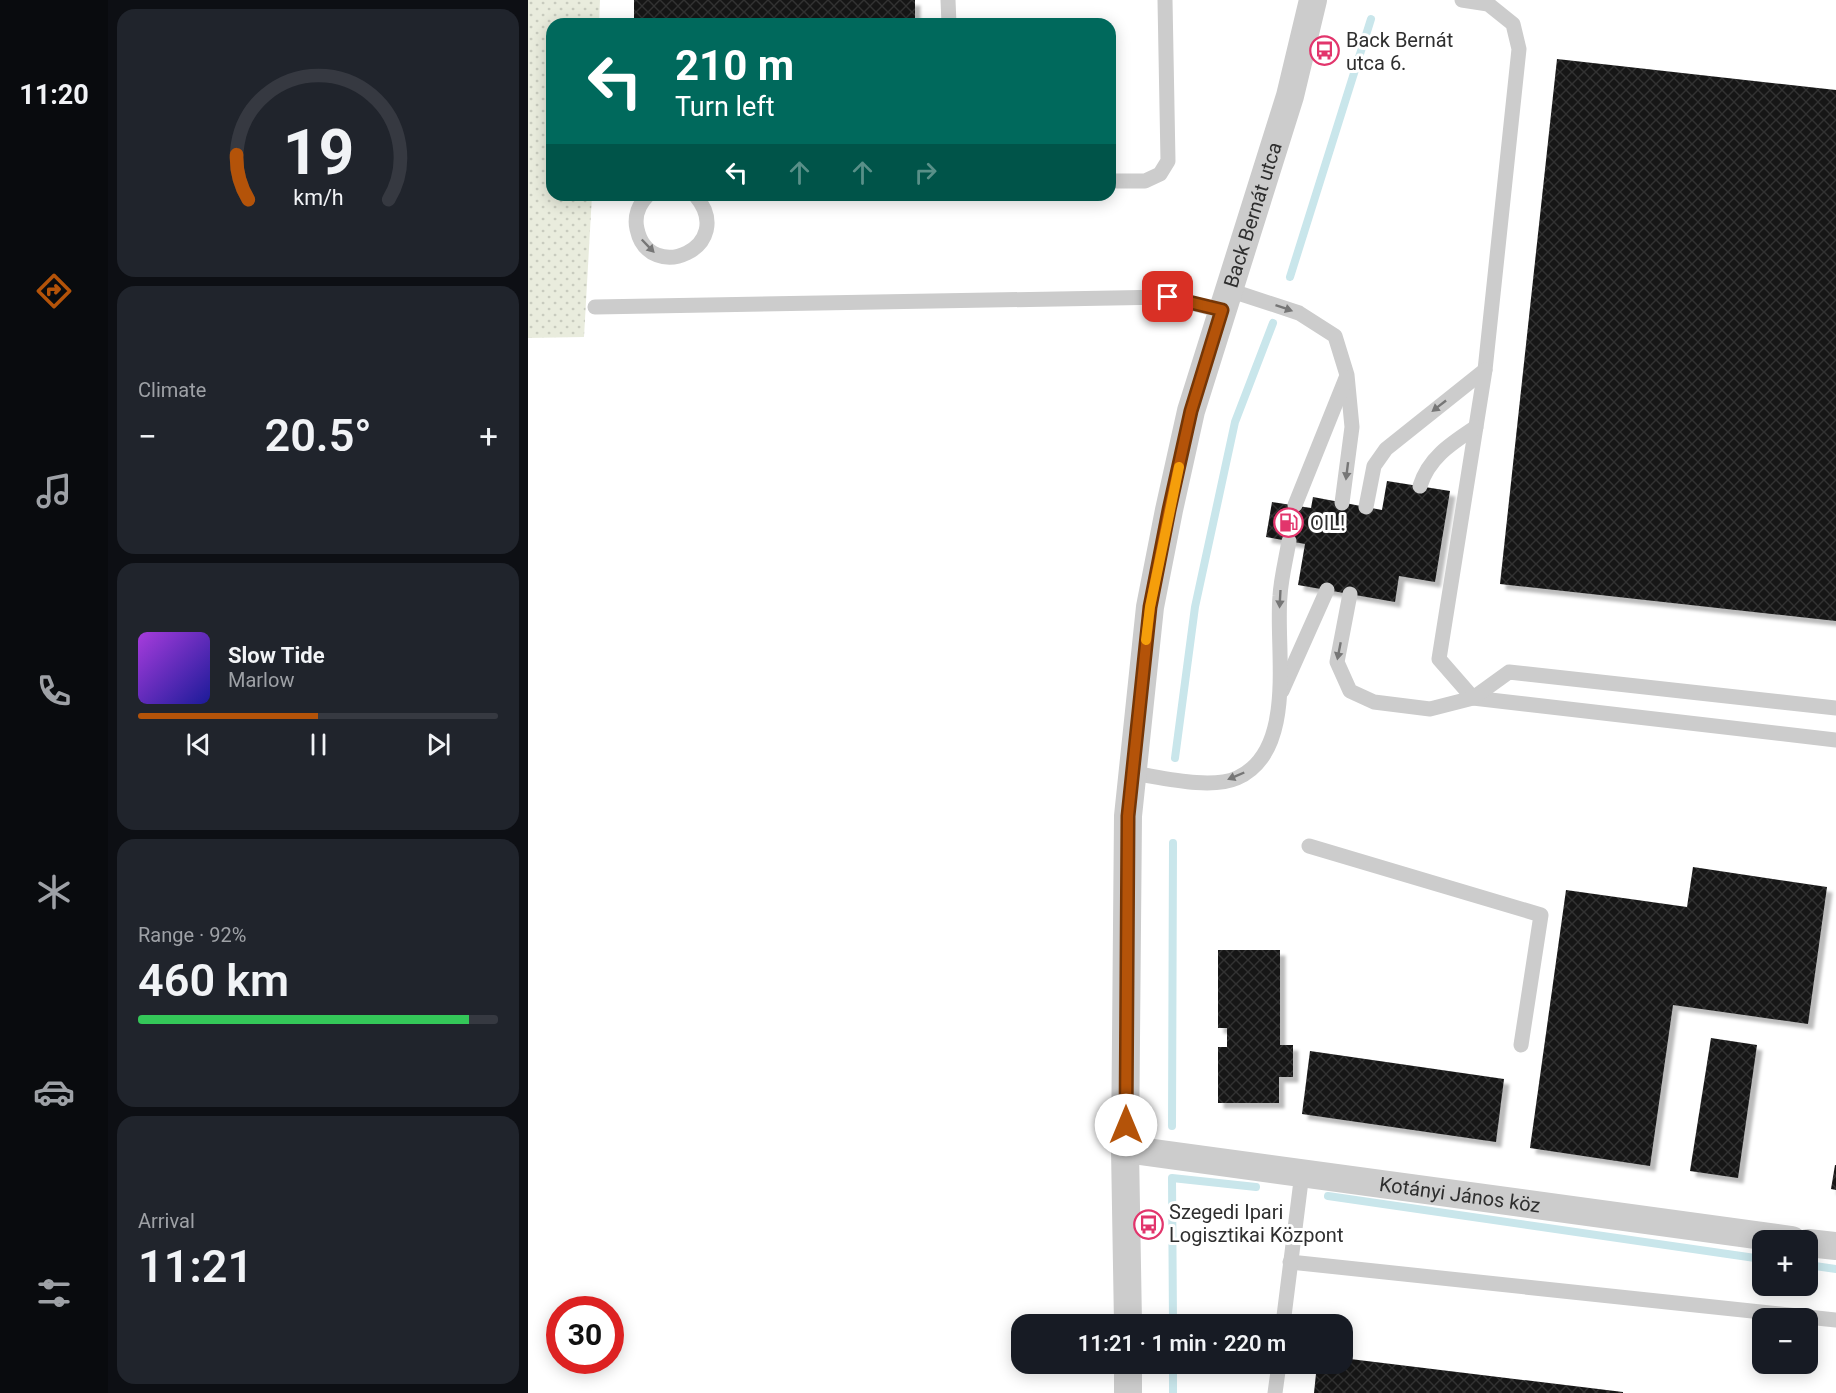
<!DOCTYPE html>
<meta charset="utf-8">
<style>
:root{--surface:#171b24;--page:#20242c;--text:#f1f3f6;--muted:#9ea1a6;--line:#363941;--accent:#b45309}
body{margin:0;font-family:Roboto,sans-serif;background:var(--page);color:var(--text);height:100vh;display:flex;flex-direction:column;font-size:22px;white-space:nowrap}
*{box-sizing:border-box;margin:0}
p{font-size:20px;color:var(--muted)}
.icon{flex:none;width:33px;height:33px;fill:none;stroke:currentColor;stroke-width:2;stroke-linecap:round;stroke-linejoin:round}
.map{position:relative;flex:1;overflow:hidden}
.sheet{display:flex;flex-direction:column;gap:9px;padding:9px;background:#0d0f14;width:420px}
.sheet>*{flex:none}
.hud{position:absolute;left:18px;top:18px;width:570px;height:183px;border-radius:18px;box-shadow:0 3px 15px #0003;background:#00695c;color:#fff;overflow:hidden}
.buttons{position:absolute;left:1224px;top:1230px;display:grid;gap:12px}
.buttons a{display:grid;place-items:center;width:66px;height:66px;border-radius:12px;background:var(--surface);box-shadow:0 3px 15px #0003;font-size:30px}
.speed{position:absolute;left:18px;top:1296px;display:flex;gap:12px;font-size:30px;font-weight:700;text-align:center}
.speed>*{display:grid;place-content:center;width:78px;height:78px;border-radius:50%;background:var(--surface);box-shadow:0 3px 15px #0003;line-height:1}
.speed .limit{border:9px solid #d22;background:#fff;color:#111}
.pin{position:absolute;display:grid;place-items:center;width:51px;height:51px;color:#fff;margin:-26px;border-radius:12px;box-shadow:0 3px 9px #0006}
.me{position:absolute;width:66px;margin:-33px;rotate:0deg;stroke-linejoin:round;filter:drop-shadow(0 0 4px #0008)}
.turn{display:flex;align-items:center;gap:21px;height:126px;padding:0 30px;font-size:27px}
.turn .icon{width:78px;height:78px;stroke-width:2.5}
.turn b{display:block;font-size:42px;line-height:51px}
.lanes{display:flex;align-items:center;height:57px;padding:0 30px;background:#0003;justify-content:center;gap:30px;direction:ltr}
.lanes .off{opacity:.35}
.big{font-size:45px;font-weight:600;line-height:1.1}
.sheet .tile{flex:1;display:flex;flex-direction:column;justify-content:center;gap:9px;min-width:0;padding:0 21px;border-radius:18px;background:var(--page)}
.sheet .dial{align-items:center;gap:0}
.dial svg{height:156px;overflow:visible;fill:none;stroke:var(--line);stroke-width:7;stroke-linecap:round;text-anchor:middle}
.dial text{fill:var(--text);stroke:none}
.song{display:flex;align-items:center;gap:18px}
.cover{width:72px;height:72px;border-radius:9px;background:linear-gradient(135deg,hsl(280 70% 55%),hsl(240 70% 35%))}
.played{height:6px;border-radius:3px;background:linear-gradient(90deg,var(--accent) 50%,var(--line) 50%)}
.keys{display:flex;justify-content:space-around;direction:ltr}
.heat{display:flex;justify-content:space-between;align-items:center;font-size:33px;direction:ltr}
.charge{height:9px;border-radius:4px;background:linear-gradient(90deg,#34c759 92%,var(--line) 0)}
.trip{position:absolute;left:483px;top:1314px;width:342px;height:60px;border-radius:18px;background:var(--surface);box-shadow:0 3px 15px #0003;font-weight:600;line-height:60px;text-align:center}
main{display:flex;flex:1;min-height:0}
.tab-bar{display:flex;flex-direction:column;width:108px;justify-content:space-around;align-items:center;background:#090b0e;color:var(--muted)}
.tab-bar .icon{width:42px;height:42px}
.tab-bar .current{color:var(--accent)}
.tab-bar b{font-size:27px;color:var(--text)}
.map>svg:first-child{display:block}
.grass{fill:url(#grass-dots)}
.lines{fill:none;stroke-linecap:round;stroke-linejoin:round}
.stream{stroke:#c9e6eb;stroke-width:8}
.building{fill:url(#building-cross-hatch);filter:url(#shadow)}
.lane{stroke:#ccc;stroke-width:15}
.street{stroke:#ccc;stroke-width:28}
.oneway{fill:#767676}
.route-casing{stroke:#753606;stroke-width:15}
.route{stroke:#b45309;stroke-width:10}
.slow{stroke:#f59e0b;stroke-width:10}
.labels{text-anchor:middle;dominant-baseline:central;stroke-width:6;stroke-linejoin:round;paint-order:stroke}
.poi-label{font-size:20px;fill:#2f2f2f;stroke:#fff;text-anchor:start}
.street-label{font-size:20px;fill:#2f2f2f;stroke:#fff}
</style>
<main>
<nav class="tab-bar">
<b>11:20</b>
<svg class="icon current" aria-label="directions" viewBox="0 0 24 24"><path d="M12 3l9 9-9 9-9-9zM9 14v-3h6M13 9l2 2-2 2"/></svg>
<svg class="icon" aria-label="music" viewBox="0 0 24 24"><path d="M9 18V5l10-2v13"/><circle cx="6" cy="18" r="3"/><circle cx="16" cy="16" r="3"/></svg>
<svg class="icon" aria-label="phone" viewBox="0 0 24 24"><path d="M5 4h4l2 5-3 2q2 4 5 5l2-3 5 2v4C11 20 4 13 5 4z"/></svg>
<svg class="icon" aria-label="climate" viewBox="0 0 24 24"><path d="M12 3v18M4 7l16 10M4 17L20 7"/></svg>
<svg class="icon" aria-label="car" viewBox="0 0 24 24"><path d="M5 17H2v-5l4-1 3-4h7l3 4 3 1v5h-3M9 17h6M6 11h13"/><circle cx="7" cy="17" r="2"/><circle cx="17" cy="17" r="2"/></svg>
<svg class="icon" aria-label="filters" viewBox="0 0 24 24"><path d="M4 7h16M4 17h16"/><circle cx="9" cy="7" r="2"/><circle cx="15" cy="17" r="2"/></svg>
</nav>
<section class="sheet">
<div class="tile dial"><svg viewBox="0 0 100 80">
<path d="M14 69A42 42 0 1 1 86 69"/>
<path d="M14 69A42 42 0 0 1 8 46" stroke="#b45309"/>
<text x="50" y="56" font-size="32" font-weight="700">19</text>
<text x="50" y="72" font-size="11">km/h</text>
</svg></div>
<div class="tile"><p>Climate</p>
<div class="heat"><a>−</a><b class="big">20.5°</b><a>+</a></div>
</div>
<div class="tile">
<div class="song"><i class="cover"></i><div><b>Slow Tide</b><p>Marlow</p></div></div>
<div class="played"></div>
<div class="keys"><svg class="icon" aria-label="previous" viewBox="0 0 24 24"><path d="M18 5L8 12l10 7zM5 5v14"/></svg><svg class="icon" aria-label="pause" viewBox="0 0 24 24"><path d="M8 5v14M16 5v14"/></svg><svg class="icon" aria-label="next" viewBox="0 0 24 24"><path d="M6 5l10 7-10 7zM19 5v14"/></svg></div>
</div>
<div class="tile"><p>Range · 92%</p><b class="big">460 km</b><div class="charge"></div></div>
<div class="tile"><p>Arrival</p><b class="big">11:21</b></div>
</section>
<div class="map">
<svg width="1308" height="1393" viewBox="0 0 1308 1393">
<defs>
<pattern id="grass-dots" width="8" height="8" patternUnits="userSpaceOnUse" patternTransform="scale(1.5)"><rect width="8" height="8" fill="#e9ecdd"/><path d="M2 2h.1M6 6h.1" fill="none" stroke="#c8cbbe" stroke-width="1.8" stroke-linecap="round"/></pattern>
<pattern id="building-cross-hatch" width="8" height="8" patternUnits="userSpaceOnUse" patternTransform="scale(1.5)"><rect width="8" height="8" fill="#161616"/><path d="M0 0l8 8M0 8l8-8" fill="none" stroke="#303030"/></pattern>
<filter id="shadow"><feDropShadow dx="5.5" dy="5.5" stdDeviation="1.5" flood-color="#0004"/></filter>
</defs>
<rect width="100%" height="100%" fill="#fff"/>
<path class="grass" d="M 0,0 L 72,0 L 71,24 L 24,24 L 24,195 L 64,195 L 56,337 L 0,338 Z"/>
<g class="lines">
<g class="stream">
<path d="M 762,277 L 843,19"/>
<path d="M 647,758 L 667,607 L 707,422 L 745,323"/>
<path d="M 644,1126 L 645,843"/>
<path d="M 800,1196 L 1234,1259"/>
<path d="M 1280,1265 L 1308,1269"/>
<path d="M 645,1324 L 644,1178 L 728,1187"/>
<path d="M 645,1364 L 645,1393"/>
</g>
</g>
<g class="building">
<rect x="106" y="0" width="281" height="24"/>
<path d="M 1029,59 L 1308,90 L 1308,621 L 972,584 Z"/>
<path d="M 859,481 L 922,491 L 907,582 L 871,576 L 867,602 L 770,585 L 777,544 L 738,537 L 744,502 L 783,508 L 785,497 L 854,510 Z"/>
<path d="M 1165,867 L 1299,887 L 1280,1024 L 1145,1005 L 1122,1166 L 1002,1148 L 1038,890 L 1159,907 Z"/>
<path d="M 690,950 L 752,950 L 752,1045 L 765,1045 L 765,1077 L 751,1077 L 751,1103 L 690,1103 L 690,1047 L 699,1047 L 699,1028 L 690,1028 Z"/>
<path d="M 1183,1038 L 1229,1045 L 1210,1178 L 1162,1171 Z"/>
<path d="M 782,1051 L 976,1079 L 968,1142 L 774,1114 Z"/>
<path d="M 1307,1165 L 1308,1165 L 1308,1190 L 1303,1189 Z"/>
<path d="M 814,1358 L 1095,1392 L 1095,1393 L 786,1393 L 789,1364 L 814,1364 Z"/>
</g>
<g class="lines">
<g class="lane">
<path d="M 420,0 L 421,24"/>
<path d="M 934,0 L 960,4 L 985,24 L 991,49 L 957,370 L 911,659 L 945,698 L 1308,740"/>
<path d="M 582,181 L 617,181 L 632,174 L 640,161 L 637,0"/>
<path d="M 120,195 C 111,204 106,216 109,229 C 121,286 211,247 167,195"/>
<path d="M 701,290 L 771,313 L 807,336 L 819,375 L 824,427 L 814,503"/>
<path d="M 67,307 L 640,297 L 694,311"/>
<path d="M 892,486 C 901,457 924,443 948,427"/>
<path d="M 767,505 L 818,378"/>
<path d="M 838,507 L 846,466 L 858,449 L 957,370"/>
<path d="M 822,594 L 809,662 L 822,691 L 846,702 L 902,709 L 945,698 L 981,672 L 1308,708"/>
<path d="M 754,691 L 799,590"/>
<path d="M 604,773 C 632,777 682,790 709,778 C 770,751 747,648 752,596 C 753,578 758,559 761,541"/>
<path d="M 781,846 L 1013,915 L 993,1045"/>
<path d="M 762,1262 L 1308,1320"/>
<path d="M 755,1324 L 774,1173"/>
<path d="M 747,1393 L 751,1364"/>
</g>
<g class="street">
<path id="s1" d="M 597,1149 L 1264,1240"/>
<path d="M 1280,1243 L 1308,1246"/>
<path id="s2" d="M 600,1324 L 597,1149 L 600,816 L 622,607 L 641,510 L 663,411 L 762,96 L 785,0"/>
<path d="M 600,1364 L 600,1393"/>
</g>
</g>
<defs><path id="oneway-solid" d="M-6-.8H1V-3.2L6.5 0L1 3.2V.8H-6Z" transform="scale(1.5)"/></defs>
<g class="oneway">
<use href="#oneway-solid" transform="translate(120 246) rotate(46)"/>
<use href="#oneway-solid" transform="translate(756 308) rotate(19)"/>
<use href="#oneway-solid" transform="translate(911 406) rotate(142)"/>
<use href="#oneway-solid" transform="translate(819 471) rotate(97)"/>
<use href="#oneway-solid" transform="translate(752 599) rotate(93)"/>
<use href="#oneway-solid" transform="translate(811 651) rotate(101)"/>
<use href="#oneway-solid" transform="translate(708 776) rotate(157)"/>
</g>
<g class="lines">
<defs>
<path id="route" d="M 598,1125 L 600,816 L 622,607 L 641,510 L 663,411 L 694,310 L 640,297"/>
</defs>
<use href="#route" class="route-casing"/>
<use href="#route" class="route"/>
<path class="slow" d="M 618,640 L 622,607 L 651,467"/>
</g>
<defs>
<symbol id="bus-ring" viewBox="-11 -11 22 22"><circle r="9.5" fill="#fff" stroke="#e2356c" stroke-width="1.5"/><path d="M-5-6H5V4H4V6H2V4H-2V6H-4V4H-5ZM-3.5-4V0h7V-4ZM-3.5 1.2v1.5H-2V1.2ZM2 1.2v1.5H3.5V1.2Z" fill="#e2356c"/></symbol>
<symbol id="fuel-ring" viewBox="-11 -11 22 22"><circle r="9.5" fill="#fff" stroke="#e2356c" stroke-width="1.5"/><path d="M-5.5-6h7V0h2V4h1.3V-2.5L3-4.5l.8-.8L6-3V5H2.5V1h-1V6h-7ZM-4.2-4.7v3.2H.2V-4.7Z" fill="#e2356c"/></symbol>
</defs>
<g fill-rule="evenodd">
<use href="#bus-ring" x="780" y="34" width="33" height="33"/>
<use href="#fuel-ring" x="744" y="506" width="33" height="33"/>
<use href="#bus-ring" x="604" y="1208" width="33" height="33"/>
</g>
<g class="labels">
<g class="poi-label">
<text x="818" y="40">Back Bernát<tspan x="818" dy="23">utca 6.</tspan></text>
<text x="782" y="523">OIL!</text>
<text x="641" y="1212">Szegedi Ipari<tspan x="641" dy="23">Logisztikai Központ</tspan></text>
</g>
<g class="street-label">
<text stroke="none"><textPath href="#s2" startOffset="1124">Back Bernát utca</textPath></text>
<text stroke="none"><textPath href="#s1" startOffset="338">Kotányi János köz</textPath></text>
</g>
</g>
</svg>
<div class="buttons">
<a>+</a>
<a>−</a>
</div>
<div class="speed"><div class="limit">30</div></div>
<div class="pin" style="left:640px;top:297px;background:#d93025"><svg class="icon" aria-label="arrive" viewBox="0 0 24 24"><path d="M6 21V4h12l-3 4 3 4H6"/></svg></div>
<svg class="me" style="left:598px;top:1125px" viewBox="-20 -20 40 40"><circle r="19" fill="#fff"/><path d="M0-13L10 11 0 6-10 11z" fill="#b45309"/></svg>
<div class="trip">11:21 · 1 min · 220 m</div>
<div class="hud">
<div class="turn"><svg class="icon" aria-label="left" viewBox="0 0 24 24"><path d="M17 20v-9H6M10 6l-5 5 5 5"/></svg><div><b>210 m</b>Turn left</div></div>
<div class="lanes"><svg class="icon" aria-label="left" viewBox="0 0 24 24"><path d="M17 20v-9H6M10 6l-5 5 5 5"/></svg><svg class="icon off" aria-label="ahead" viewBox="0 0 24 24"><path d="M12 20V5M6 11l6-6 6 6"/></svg><svg class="icon off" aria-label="ahead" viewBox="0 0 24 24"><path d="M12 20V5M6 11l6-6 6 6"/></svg><svg class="icon off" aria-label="right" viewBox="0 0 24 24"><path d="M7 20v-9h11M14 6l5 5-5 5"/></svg></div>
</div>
</div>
</main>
